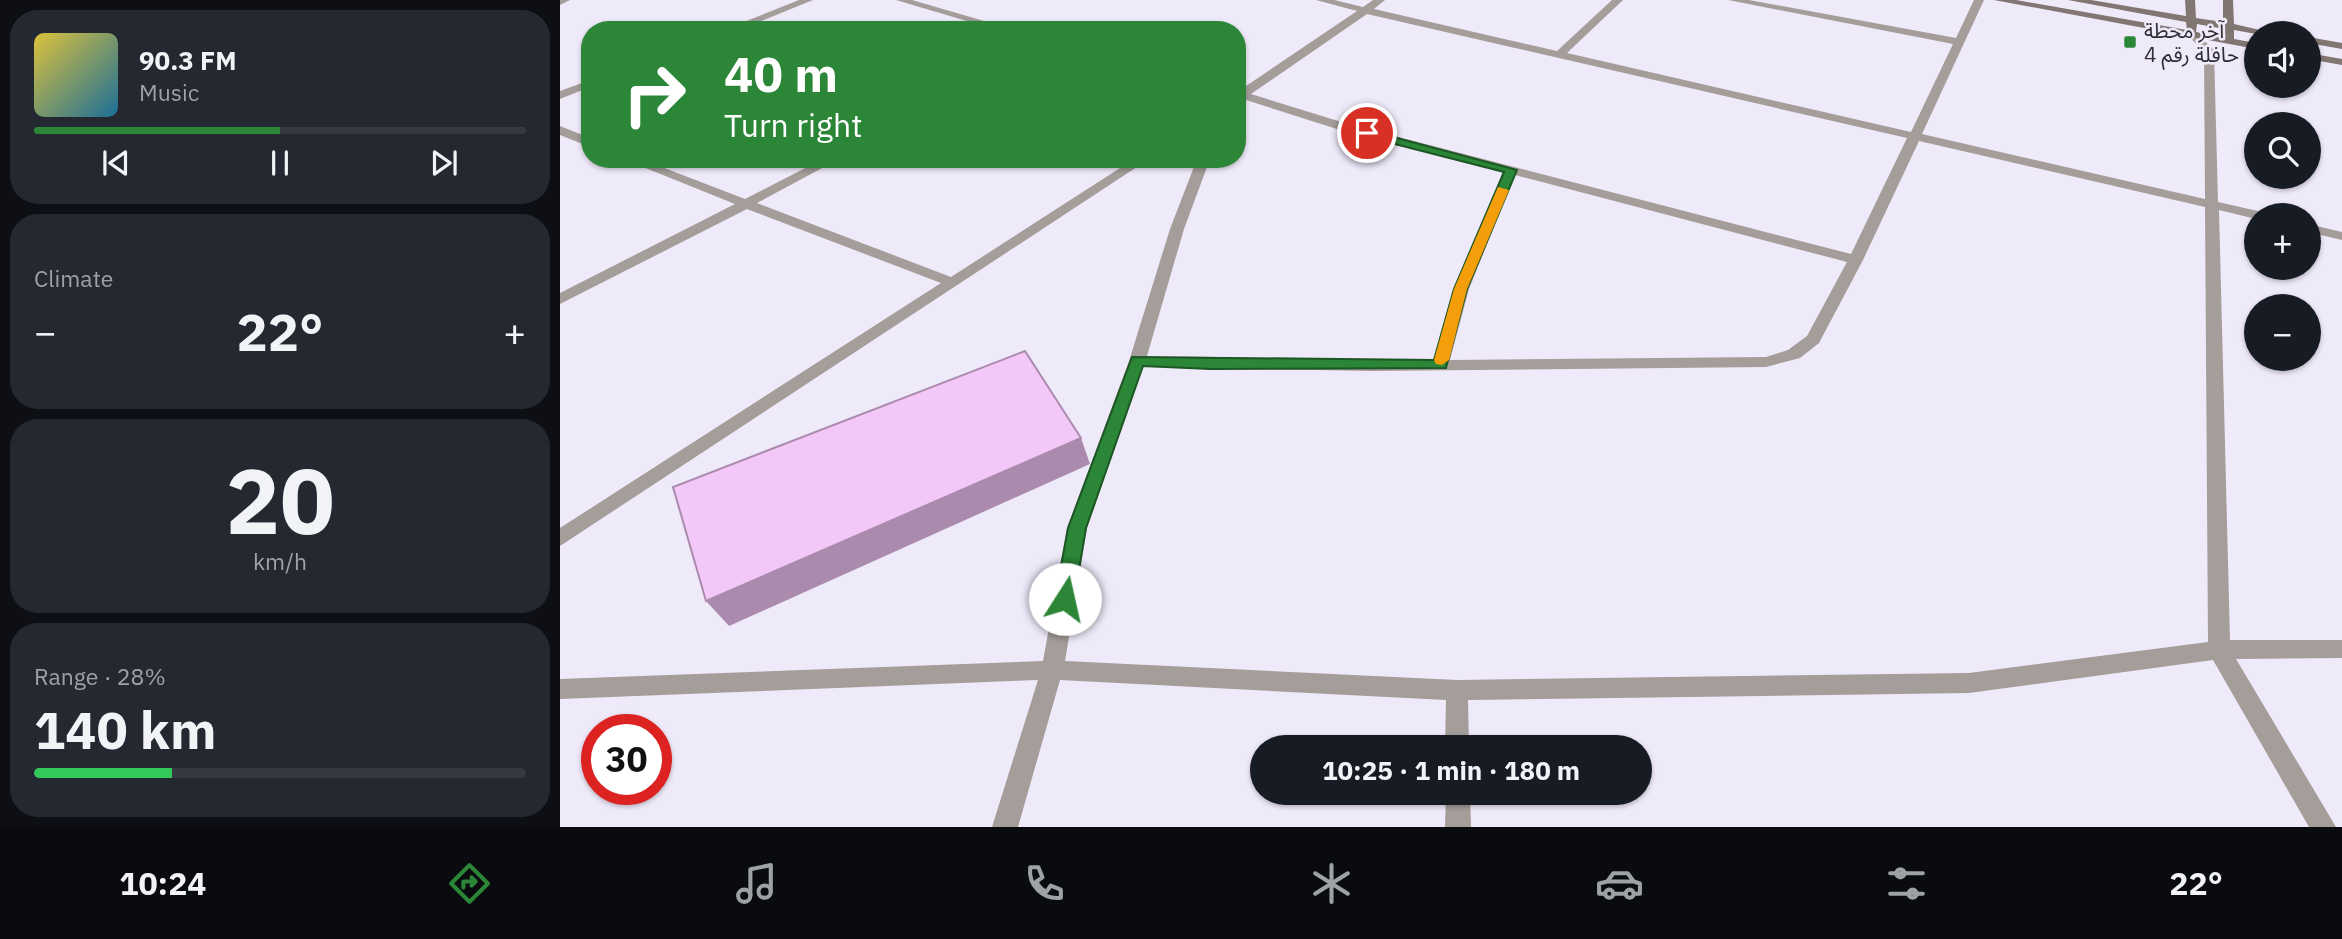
<!DOCTYPE html>
<meta charset="utf-8">
<style>
:root{--surface:#171b24;--page:#242831;--text:#f1f3f6;--muted:#9ea1a6;--line:#363941;--accent:#2b8637}
body{margin:0;font-family:"IBM Plex Sans","Noto Sans Arabic",sans-serif;background:var(--page);color:var(--text);height:100vh;display:flex;flex-direction:column;font-size:26px;white-space:nowrap}
*{box-sizing:border-box;margin:0}
p{font-size:23px;color:var(--muted)}
.icon{flex:none;width:38px;height:38px;fill:none;stroke:currentColor;stroke-width:2;stroke-linecap:round;stroke-linejoin:round}
.map{position:relative;flex:1;overflow:hidden}
.panel{display:flex;flex-direction:column;gap:10px;padding:10px;background:#0d0f14;width:560px}
.panel>*{flex:none}
.banner{position:absolute;left:21px;top:21px;width:665px;height:147px;border-radius:28px;box-shadow:0 2px 5px #0004;background:#2b8637;color:#fff;overflow:hidden}
.tools{position:absolute;left:1684px;top:21px;display:grid;gap:14px}
.tools a{display:grid;place-items:center;width:77px;height:77px;border-radius:50%;background:var(--surface);box-shadow:0 2px 5px #0004;font-size:35px}
.speed{position:absolute;left:21px;top:714px;display:flex;gap:14px;font-size:35px;font-weight:700;text-align:center}
.speed>*{display:grid;place-content:center;width:91px;height:91px;border-radius:50%;background:var(--surface);box-shadow:0 2px 5px #0004;line-height:1}
.speed .limit{border:10px solid #d22;background:#fff;color:#111}
.pin{position:absolute;display:grid;place-items:center;width:60px;height:60px;color:#fff;margin:-30px;border:4px solid #fff;border-radius:50%;box-shadow:0 2px 7px #0007}
.me{position:absolute;width:77px;margin:-38px;rotate:10deg;stroke-linejoin:round;filter:drop-shadow(0 0 5px #0008)}
.turn{display:flex;align-items:center;gap:24px;height:147px;padding:0 28px;font-size:32px}
.turn .icon{width:91px;height:91px;stroke-width:2.5}
.turn b{display:block;font-size:49px;line-height:60px}
.big{font-size:52px;font-weight:700;line-height:1.1}
.panel .card{flex:1;display:flex;flex-direction:column;justify-content:center;gap:10px;min-width:0;padding:0 24px;border-radius:28px;background:var(--page)}
.panel .dial{align-items:center;gap:0}
.dial b{font-size:91px;line-height:1}
.song{display:flex;align-items:center;gap:21px}
.cover{width:84px;height:84px;border-radius:10px;background:linear-gradient(135deg,hsl(50 70% 55%),hsl(200 70% 35%))}
.played{height:7px;border-radius:4px;background:linear-gradient(90deg,var(--accent) 50%,var(--line) 50%)}
.keys{display:flex;justify-content:space-around;direction:ltr}
.heat{display:flex;justify-content:space-between;align-items:center;font-size:38px;direction:ltr}
.charge{height:10px;border-radius:5px;background:linear-gradient(90deg,#34c759 28%,var(--line) 0)}
.trip{position:absolute;left:690px;top:735px;width:402px;height:70px;border-radius:35px;background:var(--surface);box-shadow:0 2px 5px #0004;font-weight:700;line-height:70px;text-align:center}
.tab-bar{display:flex;height:112px;justify-content:space-around;align-items:center;background:#090b0e;color:var(--muted)}
.tab-bar .icon{width:49px;height:49px}
.tab-bar .on{color:var(--accent)}
.tab-bar b{font-size:32px;color:var(--text)}
main{display:flex;flex:1;min-height:0}
.map>svg:first-child{display:block}
.lines{fill:none;stroke-linecap:round;stroke-linejoin:round}
.minor{fill:#a49d9a;fill-rule:evenodd}
.secondary{fill:#817672;fill-rule:evenodd}
.shaded-wall{fill:#aa8bad}
.building{fill:#f3c7f7;stroke:#aa8bad;stroke-width:2}
.route{fill:#2b8637;stroke:#1c5724;stroke-width:2}
.slow{fill:#f59e0b}
.poi-dot{fill:#2b8637;stroke:#efeafa;stroke-width:2.5}
.labels{text-anchor:middle;dominant-baseline:central;stroke-width:5;stroke-linejoin:round;paint-order:stroke}
.far-poi-label{font-size:21px;fill:#2f2d33;stroke:#efeafa;text-anchor:start}
</style>
<main>
<section class="panel">
<div class="card">
<div class="song"><i class="cover"></i><div><b>90.3 FM</b><p>Music</p></div></div>
<div class="played"></div>
<div class="keys"><svg class="icon" aria-label="previous" viewBox="0 0 24 24"><path d="M18 5L8 12l10 7zM5 5v14"/></svg><svg class="icon" aria-label="pause" viewBox="0 0 24 24"><path d="M8 5v14M16 5v14"/></svg><svg class="icon" aria-label="next" viewBox="0 0 24 24"><path d="M6 5l10 7-10 7zM19 5v14"/></svg></div>
</div>
<div class="card"><p>Climate</p>
<div class="heat"><a>−</a><b class="big">22°</b><a>+</a></div>
</div>
<div class="card dial"><b>20</b><p>km/h</p></div>
<div class="card"><p>Range · 28%</p><b class="big">140 km</b><div class="charge"></div></div>
</section>
<div class="map">
<svg width="1782" height="827" viewBox="0 0 1782 827">
<rect width="100%" height="100%" fill="#efeafa"/>
<g class="lines">
<g class="minor">
<path d="M 0,0 L 10,0 L 0,5 Z"/>
<path d="M 239,0 L 253,0 L 179,30 L 164,30 Z"/>
<path d="M 336,0 L 352,0 L 455,30 L 437,30 Z"/>
<path d="M 756,0 L 774,0 L 803,7 L 813,0 L 825,0 L 814,9 L 997,51 L 1052,0 L 1063,0 L 1007,53 L 1351,132 L 1393,44 L 1168,0 L 1189,0 L 1396,38 L 1414,0 L 1424,0 L 1362,134 L 1645,199 L 1644,51 L 1628,36 L 1637,34 L 1654,50 L 1658,202 L 1702,212 L 1704,215 L 1696,215 L 1696,219 L 1659,210 L 1670,640 L 1782,640 L 1782,658 L 1676,659 L 1776,827 L 1749,827 L 1653,660 L 1409,693 L 908,700 L 909,747 L 885,747 L 886,700 L 500,680 L 458,827 L 432,827 L 478,680 L 0,699 L 0,679 L 483,661 L 507,528 L 569,361 L 610,229 L 637,159 L 650,159 L 624,229 L 587,356 L 873,360 L 893,289 L 943,172 L 780,130 L 683,99 L 677,101 L 677,90 L 680,90 L 797,11 ZM 807,14 L 1347,138 L 1291,254 L 788,124 L 691,94 ZM 1359,141 L 1645,207 L 1648,642 L 1409,673 L 897,680 L 505,661 L 527,528 L 583,367 L 812,371 L 1206,367 L 1240,358 L 1259,343 L 1303,260 ZM 955,175 L 1287,262 L 1247,336 L 1228,350 L 1206,357 L 890,360 L 909,289 Z"/>
<path d="M 30,80 L 30,87 L 0,99 L 0,91 Z"/>
<path d="M 0,126 L 30,138 L 30,147 L 0,135 Z"/>
<path d="M 63,159 L 81,159 L 185,199 L 263,159 L 279,159 L 197,203 L 391,277 L 574,159 L 589,159 L 0,546 L 0,528 L 381,283 L 187,209 L 0,304 L 0,293 L 175,204 Z"/>
<path d="M 1748,224 L 1782,232 L 1782,240 L 1748,232 Z"/>
<path d="M 886,793 L 910,793 L 911,827 L 885,827 Z"/>
</g>
<g class="secondary">
<path d="M 1434,0 L 1456,0 L 1627,30 L 1626,22 L 1508,0 L 1531,0 L 1626,16 L 1625,0 L 1635,0 L 1636,18 L 1663,22 L 1663,0 L 1673,0 L 1674,24 L 1713,33 L 1696,34 L 1674,30 L 1674,39 L 1696,43 L 1696,49 ZM 1637,24 L 1664,29 L 1664,37 L 1636,32 Z"/>
<path d="M 1748,37 L 1782,43 L 1782,49 L 1748,43 Z"/>
<path d="M 1748,53 L 1782,59 L 1782,65 L 1748,59 Z"/>
</g>
</g>
<path class="shaded-wall" d="M 521,438 L 530,464 L 169,626 L 146,601 Z"/>
<path class="building" d="M 465,351 L 521,438 L 146,601 L 113,487 Z"/>
<path class="route" d="M 807,130 L 957,170 L 907,289 L 886,368 L 650,369 L 583,366 L 526,528 L 514,599 L 511,605 L 498,605 L 495,599 L 508,528 L 572,357 L 874,360 L 894,289 L 944,172 L 803,136 L 802,133 Z"/>
<path class="slow" d="M 938,187 L 949,190 L 907,289 L 889,360 L 882,365 L 876,364 L 874,360 L 894,289 Z"/>
<rect class="poi-dot" x="1563" y="35" width="14" height="14" rx="3.5"/>
<g class="labels">
<g class="far-poi-label">
<text x="1584" y="30">آخر محطة<tspan x="1584" dy="24">حافلة رقم 4</tspan></text>
</g>
</g>
</svg>
<div class="tools">
<a><svg class="icon" aria-label="sound" viewBox="0 0 24 24"><path d="M4 9h4l5-4v14l-5-4H4zM17 9q2 3 0 6"/></svg></a>
<a><svg class="icon" aria-label="search" viewBox="0 0 24 24"><circle cx="10" cy="10" r="6"/><path d="M15 15l6 6"/></svg></a>
<a>+</a>
<a>−</a>
</div>
<div class="speed"><div class="limit">30</div></div>
<div class="pin" style="left:807px;top:133px;background:#d93025"><svg class="icon" aria-label="arrive" viewBox="0 0 24 24"><path d="M6 21V4h12l-3 4 3 4H6"/></svg></div>
<svg class="me" style="left:505px;top:599px" viewBox="-20 -20 40 40"><circle r="19" fill="#fff"/><path d="M0-13L10 11 0 6-10 11z" fill="#2b8637"/></svg>
<div class="trip">10:25 · 1 min · 180 m</div>
<div class="banner">
<div class="turn"><svg class="icon" aria-label="right" viewBox="0 0 24 24"><path d="M7 20v-9h11M14 6l5 5-5 5"/></svg><div><b>40 m</b>Turn right</div></div>
</div>
</div>
</main>
<nav class="tab-bar">
<b>10:24</b>
<svg class="icon on" aria-label="directions" viewBox="0 0 24 24"><path d="M12 3l9 9-9 9-9-9zM9 14v-3h6M13 9l2 2-2 2"/></svg>
<svg class="icon" aria-label="music" viewBox="0 0 24 24"><path d="M9 18V5l10-2v13"/><circle cx="6" cy="18" r="3"/><circle cx="16" cy="16" r="3"/></svg>
<svg class="icon" aria-label="phone" viewBox="0 0 24 24"><path d="M5 4h4l2 5-3 2q2 4 5 5l2-3 5 2v4C11 20 4 13 5 4z"/></svg>
<svg class="icon" aria-label="climate" viewBox="0 0 24 24"><path d="M12 3v18M4 7l16 10M4 17L20 7"/></svg>
<svg class="icon" aria-label="car" viewBox="0 0 24 24"><path d="M5 17H2v-5l4-1 3-4h7l3 4 3 1v5h-3M9 17h6M6 11h13"/><circle cx="7" cy="17" r="2"/><circle cx="17" cy="17" r="2"/></svg>
<svg class="icon" aria-label="filters" viewBox="0 0 24 24"><path d="M4 7h16M4 17h16"/><circle cx="9" cy="7" r="2"/><circle cx="15" cy="17" r="2"/></svg>
<b>22°</b>
</nav>
